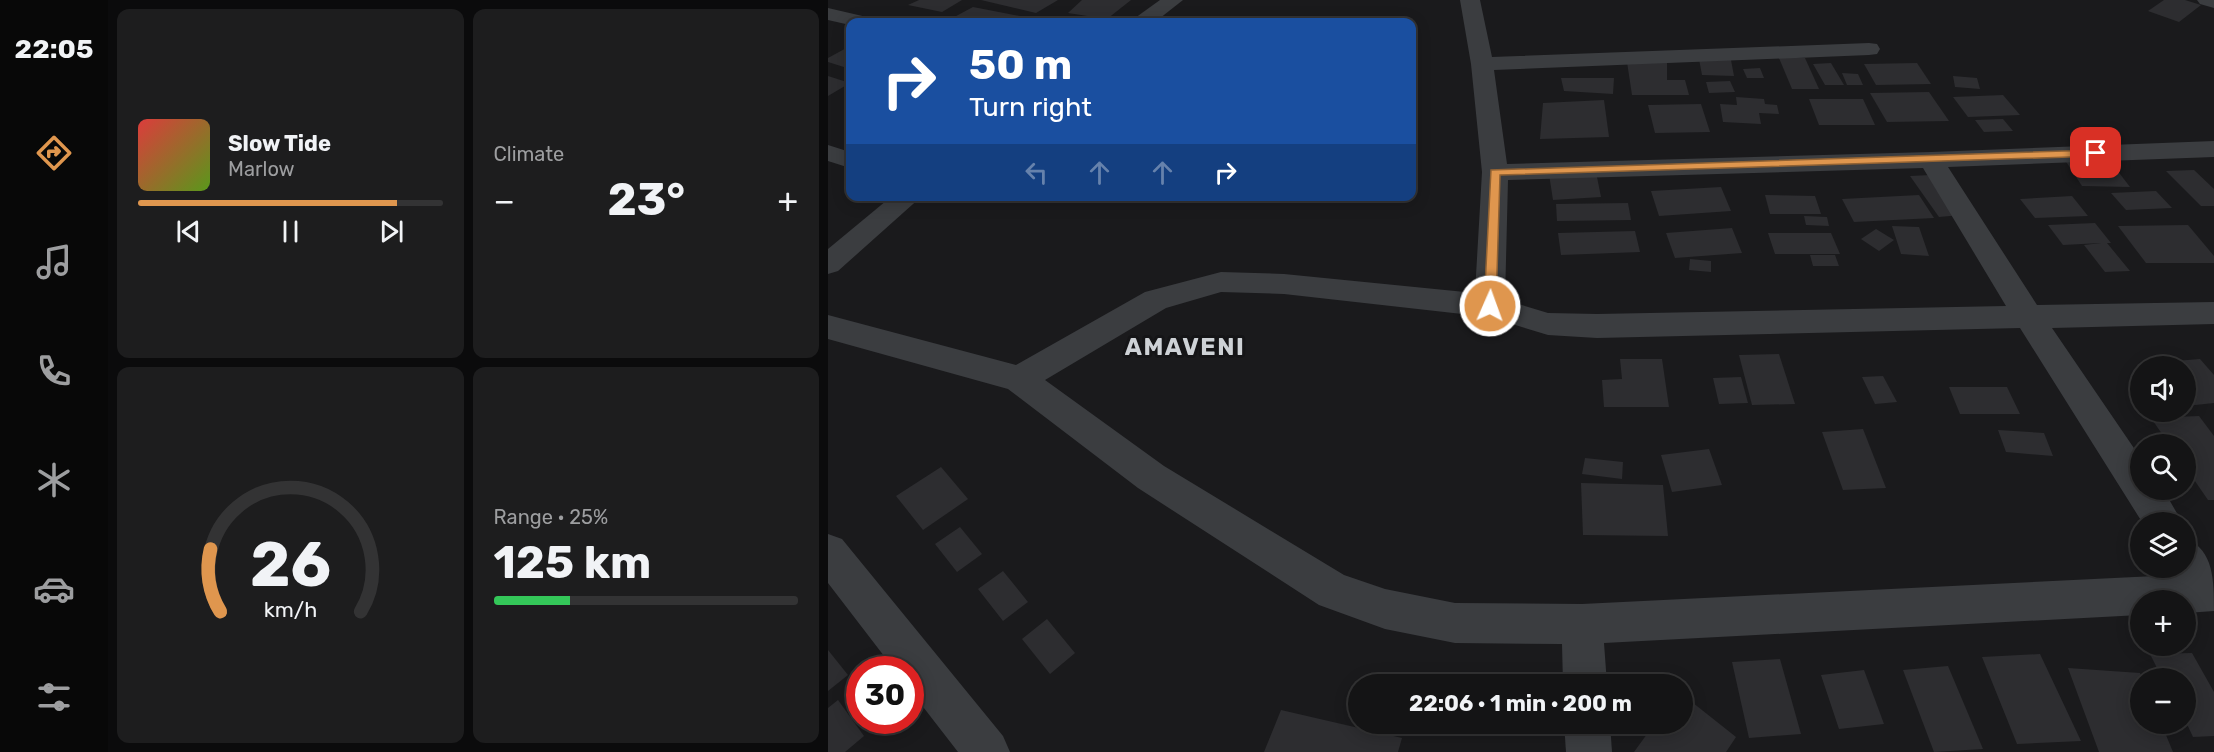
<!DOCTYPE html>
<meta charset="utf-8">
<style>
:root{--surface:#141415;--page:#1d1d1e;--text:#f1f3f6;--muted:#9d9ea0;--line:#333334;--accent:#df964e}
body{margin:0;font-family:Rubik,sans-serif;background:var(--page);color:var(--text);height:100vh;display:flex;flex-direction:column;font-size:22px;white-space:nowrap}
*{box-sizing:border-box;margin:0}
p{font-size:20px;color:var(--muted)}
.icon{flex:none;width:33px;height:33px;fill:none;stroke:currentColor;stroke-width:2;stroke-linecap:round;stroke-linejoin:round}
.map{position:relative;flex:1;overflow:hidden}
.panel{display:flex;flex-direction:column;gap:9px;padding:9px;background:#0b0b0c;width:720px}
.panel>*{flex:none}
.top-card{position:absolute;left:18px;top:18px;width:570px;height:183px;border-radius:12px;box-shadow:0 3px 15px #0003,0 0 0 2px var(--line);background:#1a4fa0;color:#fff;overflow:hidden}
.fabs{position:absolute;left:1302px;top:356px;display:grid;gap:12px}
.fabs a{display:grid;place-items:center;width:66px;height:66px;border-radius:50%;background:var(--surface);box-shadow:0 3px 15px #0003,0 0 0 2px var(--line);font-size:30px}
.speed{position:absolute;left:18px;top:656px;display:flex;gap:12px;font-size:30px;font-weight:700;text-align:center}
.speed>*{display:grid;place-content:center;width:78px;height:78px;border-radius:50%;background:var(--surface);box-shadow:0 3px 15px #0003,0 0 0 2px var(--line);line-height:1}
.speed .limit{border:9px solid #d22;background:#fff;color:#111}
.pin{position:absolute;display:grid;place-items:center;width:51px;height:51px;color:#fff;margin:-26px;border-radius:12px;box-shadow:0 3px 9px #0006}
.me{position:absolute;width:66px;margin:-33px;rotate:2deg;stroke-linejoin:round;filter:drop-shadow(0 0 4px #0008)}
.turn{display:flex;align-items:center;gap:21px;height:126px;padding:0 24px;font-size:27px}
.turn .icon{width:78px;height:78px;stroke-width:2.5}
.turn b{display:block;font-size:42px;line-height:51px}
.lanes{display:flex;align-items:center;height:57px;padding:0 24px;background:#0003;justify-content:center;gap:30px;direction:ltr}
.lanes .off{opacity:.35}
.big{font-size:45px;font-weight:700;line-height:1.1}
.panel .widget{flex:1;display:flex;flex-direction:column;justify-content:center;gap:9px;min-width:0;padding:0 21px;border-radius:12px;background:var(--page)}
.panel .dial{align-items:center;gap:0}
.dial svg{height:156px;overflow:visible;fill:none;stroke:var(--line);stroke-width:7;stroke-linecap:round;text-anchor:middle}
.dial text{fill:var(--text);stroke:none}
.song{display:flex;align-items:center;gap:18px}
.cover{width:72px;height:72px;border-radius:9px;background:linear-gradient(135deg,hsl(0 70% 55%),hsl(90 70% 35%))}
.played{height:6px;border-radius:3px;background:linear-gradient(90deg,var(--accent) 85%,var(--line) 85%)}
.keys{display:flex;justify-content:space-around;direction:ltr}
.heat{display:flex;justify-content:space-between;align-items:center;font-size:33px;direction:ltr}
.charge{height:9px;border-radius:4px;background:linear-gradient(90deg,#34c759 25%,var(--line) 0)}
.panel .tiles{flex:1;display:grid;gap:9px;grid-template-columns:repeat(2,1fr)}
.trip{position:absolute;left:520px;top:674px;width:345px;height:60px;border-radius:30px;background:var(--surface);box-shadow:0 3px 15px #0003,0 0 0 2px var(--line);font-weight:700;line-height:60px;text-align:center}
main{display:flex;flex:1;min-height:0}
.tab-bar{display:flex;flex-direction:column;width:108px;justify-content:space-around;align-items:center;background:#080808;color:var(--muted)}
.tab-bar .icon{width:42px;height:42px}
.tab-bar .on{color:var(--accent)}
.tab-bar b{font-size:27px;color:var(--text)}
.map>svg:first-child{display:block}
.building{fill:#2d2d30}
.lines{fill:none;stroke-linecap:round;stroke-linejoin:round}
.minor{fill:#3b3d40;fill-rule:evenodd}
.route{fill:#df964e;stroke:#916233;stroke-width:1.5}
.labels{text-anchor:middle;dominant-baseline:central;stroke-width:6;stroke-linejoin:round;paint-order:stroke}
.district-label{font-size:24px;font-weight:bold;letter-spacing:1.5px;fill:#ced2d6;stroke:#151517}
</style>
<main>
<nav class="tab-bar">
<b>22:05</b>
<svg class="icon on" aria-label="directions" viewBox="0 0 24 24"><path d="M12 3l9 9-9 9-9-9zM9 14v-3h6M13 9l2 2-2 2"/></svg>
<svg class="icon" aria-label="music" viewBox="0 0 24 24"><path d="M9 18V5l10-2v13"/><circle cx="6" cy="18" r="3"/><circle cx="16" cy="16" r="3"/></svg>
<svg class="icon" aria-label="phone" viewBox="0 0 24 24"><path d="M5 4h4l2 5-3 2q2 4 5 5l2-3 5 2v4C11 20 4 13 5 4z"/></svg>
<svg class="icon" aria-label="climate" viewBox="0 0 24 24"><path d="M12 3v18M4 7l16 10M4 17L20 7"/></svg>
<svg class="icon" aria-label="car" viewBox="0 0 24 24"><path d="M5 17H2v-5l4-1 3-4h7l3 4 3 1v5h-3M9 17h6M6 11h13"/><circle cx="7" cy="17" r="2"/><circle cx="17" cy="17" r="2"/></svg>
<svg class="icon" aria-label="filters" viewBox="0 0 24 24"><path d="M4 7h16M4 17h16"/><circle cx="9" cy="7" r="2"/><circle cx="15" cy="17" r="2"/></svg>
</nav>
<section class="panel">
<div class="tiles">
<div class="widget">
<div class="song"><i class="cover"></i><div><b>Slow Tide</b><p>Marlow</p></div></div>
<div class="played"></div>
<div class="keys"><svg class="icon" aria-label="previous" viewBox="0 0 24 24"><path d="M18 5L8 12l10 7zM5 5v14"/></svg><svg class="icon" aria-label="pause" viewBox="0 0 24 24"><path d="M8 5v14M16 5v14"/></svg><svg class="icon" aria-label="next" viewBox="0 0 24 24"><path d="M6 5l10 7-10 7zM19 5v14"/></svg></div>
</div>
<div class="widget"><p>Climate</p>
<div class="heat"><a>−</a><b class="big">23°</b><a>+</a></div>
</div>
<div class="widget dial"><svg viewBox="0 0 100 80">
<path d="M14 69A42 42 0 1 1 86 69"/>
<path d="M14 69A42 42 0 0 1 9 37" stroke="#df964e"/>
<text x="50" y="56" font-size="32" font-weight="700">26</text>
<text x="50" y="72" font-size="11">km/h</text>
</svg></div>
<div class="widget"><p>Range · 25%</p><b class="big">125 km</b><div class="charge"></div></div>
</div>
</section>
<div class="map">
<svg width="1386" height="752" viewBox="0 0 1386 752">
<rect width="100%" height="100%" fill="#1a1a1c"/>
<g class="building">
<path d="M 91,0 L 134,0 L 114,12 L 80,5 Z"/>
<path d="M 153,0 L 230,0 L 208,13 Z"/>
<path d="M 254,0 L 303,0 L 279,19 L 240,13 Z"/>
<path d="M 1336,0 L 1357,0 L 1373,5 L 1351,22 L 1320,11 Z"/>
<path d="M 145,7 L 197,17 L 187,22 L 117,22 Z"/>
<path d="M 239,17 L 256,22 L 219,22 L 222,19 L 231,21 Z"/>
<path d="M 22,46 L 22,66 L 19,68 L 0,62 L 0,58 Z"/>
<path d="M 951,58 L 977,58 L 991,89 L 964,89 Z"/>
<path d="M 871,59 L 903,60 L 906,76 L 874,75 Z"/>
<path d="M 839,61 L 839,80 L 857,80 L 861,95 L 804,95 L 799,62 Z"/>
<path d="M 1003,63 L 1016,85 L 997,85 L 985,64 Z"/>
<path d="M 1089,63 L 1103,84 L 1048,85 L 1036,64 Z"/>
<path d="M 932,68 L 936,78 L 919,78 L 915,69 Z"/>
<path d="M 1014,73 L 1030,74 L 1035,85 L 1019,85 Z"/>
<path d="M 0,76 L 22,83 L 0,96 Z"/>
<path d="M 1125,76 L 1149,78 L 1152,89 L 1127,87 Z"/>
<path d="M 733,78 L 786,78 L 785,94 L 736,91 Z"/>
<path d="M 902,81 L 907,92 L 881,93 L 878,82 Z"/>
<path d="M 1101,92 L 1121,121 L 1059,122 L 1042,93 Z"/>
<path d="M 1175,95 L 1192,115 L 1140,117 L 1125,97 Z"/>
<path d="M 908,97 L 936,99 L 937,104 L 949,105 L 951,114 L 931,113 L 933,124 L 895,122 L 892,104 L 909,105 Z"/>
<path d="M 981,99 L 1035,99 L 1047,125 L 991,125 Z"/>
<path d="M 776,100 L 781,137 L 712,139 L 715,103 Z"/>
<path d="M 873,104 L 882,132 L 827,133 L 820,105 Z"/>
<path d="M 1175,119 L 1185,131 L 1156,132 L 1147,120 Z"/>
<path d="M 1237,160 L 1282,161 L 1302,187 L 1254,186 Z"/>
<path d="M 1366,170 L 1386,189 L 1386,206 L 1373,206 L 1338,171 Z"/>
<path d="M 768,172 L 773,197 L 725,200 L 721,174 Z"/>
<path d="M 1103,175 L 1133,215 L 1111,217 L 1082,176 Z"/>
<path d="M 893,187 L 903,211 L 831,216 L 823,191 Z"/>
<path d="M 1328,191 L 1344,208 L 1298,210 L 1283,193 Z"/>
<path d="M 937,195 L 987,196 L 993,214 L 942,214 Z"/>
<path d="M 1091,195 L 1106,218 L 1026,222 L 1014,199 Z"/>
<path d="M 1244,196 L 1260,216 L 1207,218 L 1192,199 Z"/>
<path d="M 800,203 L 803,220 L 729,221 L 728,204 Z"/>
<path d="M 976,216 L 999,217 L 1001,226 L 978,225 Z"/>
<path d="M 1267,223 L 1283,243 L 1279,243 L 1302,271 L 1277,272 L 1256,245 L 1273,243 L 1235,245 L 1220,225 Z"/>
<path d="M 1360,225 L 1386,256 L 1386,263 L 1318,263 L 1290,226 Z"/>
<path d="M 1064,226 L 1091,227 L 1101,256 L 1073,254 Z"/>
<path d="M 904,228 L 914,253 L 847,258 L 838,233 Z"/>
<path d="M 1048,229 L 1066,240 L 1051,251 L 1033,239 Z"/>
<path d="M 807,231 L 812,252 L 733,255 L 730,233 Z"/>
<path d="M 940,233 L 1003,233 L 1012,254 L 947,254 Z"/>
<path d="M 982,255 L 1007,255 L 1011,266 L 985,266 Z"/>
<path d="M 862,259 L 883,261 L 883,272 L 861,270 Z"/>
<path d="M 951,354 L 967,404 L 924,405 L 911,355 Z"/>
<path d="M 792,359 L 834,359 L 841,407 L 776,407 L 774,380 L 794,379 Z"/>
<path d="M 1372,359 L 1386,375 L 1386,403 L 1358,406 L 1358,380 L 1362,379 L 1358,374 L 1358,366 L 1351,366 L 1347,361 Z"/>
<path d="M 1055,376 L 1069,402 L 1047,404 L 1034,377 Z"/>
<path d="M 913,377 L 920,403 L 891,404 L 885,378 Z"/>
<path d="M 1121,387 L 1179,387 L 1192,414 L 1132,414 Z"/>
<path d="M 1371,416 L 1386,436 L 1386,500 L 1380,500 L 1358,468 L 1358,444 L 1341,444 L 1323,418 Z"/>
<path d="M 1035,429 L 1058,488 L 1015,490 L 994,432 Z"/>
<path d="M 1170,430 L 1216,433 L 1225,456 L 1178,452 Z"/>
<path d="M 881,449 L 894,485 L 844,492 L 833,455 Z"/>
<path d="M 757,458 L 795,462 L 794,479 L 754,474 Z"/>
<path d="M 113,467 L 140,499 L 95,530 L 68,496 Z"/>
<path d="M 753,483 L 835,485 L 840,536 L 755,535 Z"/>
<path d="M 132,527 L 154,554 L 129,572 L 107,544 Z"/>
<path d="M 175,571 L 200,602 L 175,621 L 150,589 Z"/>
<path d="M 219,619 L 247,653 L 222,674 L 194,639 Z"/>
<path d="M 0,650 L 20,675 L 0,691 Z"/>
<path d="M 1364,653 L 1386,692 L 1386,736 L 1365,737 L 1358,722 L 1358,678 L 1334,678 L 1322,654 Z"/>
<path d="M 1212,654 L 1253,741 L 1189,744 L 1154,657 Z"/>
<path d="M 952,659 L 973,734 L 921,738 L 904,662 Z"/>
<path d="M 1120,666 L 1155,749 L 1106,752 L 1075,670 Z"/>
<path d="M 1240,668 L 1312,673 L 1314,678 L 1312,723 L 1333,723 L 1345,752 L 1271,752 Z"/>
<path d="M 1036,670 L 1056,724 L 1011,729 L 993,675 Z"/>
<path d="M 855,695 L 908,737 L 898,752 L 806,752 L 827,723 L 855,723 Z"/>
<path d="M 10,700 L 36,736 L 17,752 L 0,752 L 0,708 Z"/>
<path d="M 453,710 L 574,738 L 570,752 L 436,752 Z"/>
</g>
<g class="lines">
<g class="minor">
<path d="M 332,0 L 355,0 L 327,22 L 304,22 L 307,18 Z"/>
<path d="M 632,0 L 652,0 L 664,57 L 1041,43 L 1049,44 L 1052,49 L 1049,54 L 1041,55 L 666,70 L 679,164 L 1103,152 L 1386,141 L 1386,157 L 1120,167 L 1209,305 L 1386,302 L 1386,324 L 1224,328 L 1312,457 L 1312,489 L 1335,489 L 1354,522 L 1314,522 L 1192,328 L 769,338 L 720,335 L 661,317 L 456,294 L 393,292 L 338,308 L 217,380 L 336,466 L 516,575 L 557,589 L 627,603 L 754,604 L 1348,575 L 1343,567 L 1358,567 L 1358,538 C 1386,551 1386,580 1386,611 L 1358,613 L 1358,600 L 1312,600 L 1312,615 L 776,643 L 779,684 L 735,684 L 734,644 L 627,643 L 557,629 L 491,605 L 310,488 L 180,389 L 0,339 L 0,315 L 188,365 L 317,292 L 393,272 L 456,274 L 647,293 L 654,172 L 643,64 ZM 1095,168 L 1178,306 L 769,314 L 720,313 L 677,300 L 680,180 Z"/>
<path d="M 1369,0 L 1386,0 L 1386,8 L 1372,4 Z"/>
<path d="M 0,8 L 43,18 L 46,22 L 22,22 L 22,25 L 0,20 Z"/>
<path d="M 0,145 L 22,152 L 22,168 L 0,161 Z"/>
<path d="M 64,196 L 94,196 L 10,271 L 0,274 L 0,249 Z"/>
<path d="M 0,534 L 14,539 L 175,736 L 182,752 L 130,752 L 82,690 L 82,669 L 66,669 L 0,583 Z"/>
<path d="M 736,723 L 782,723 L 784,752 L 738,752 Z"/>
</g>
</g>
<path class="route" d="M 1268,150 L 1273,153 L 1272,156 L 672,175 L 668,306 L 662,311 L 656,306 L 663,170 Z"/>
<g class="labels">
<g class="district-label">
<text x="357" y="347">AMAVENI</text>
</g>
</g>
</svg>
<div class="fabs">
<a><svg class="icon" aria-label="sound" viewBox="0 0 24 24"><path d="M4 9h4l5-4v14l-5-4H4zM17 9q2 3 0 6"/></svg></a>
<a><svg class="icon" aria-label="search" viewBox="0 0 24 24"><circle cx="10" cy="10" r="6"/><path d="M15 15l6 6"/></svg></a>
<a><svg class="icon" aria-label="layers" viewBox="0 0 24 24"><path d="M12 4l9 5-9 5-9-5zM3 14l9 5 9-5"/></svg></a>
<a>+</a>
<a>−</a>
</div>
<div class="speed"><div class="limit">30</div></div>
<div class="pin" style="left:1268px;top:153px;background:#d93025"><svg class="icon" aria-label="arrive" viewBox="0 0 24 24"><path d="M6 21V4h12l-3 4 3 4H6"/></svg></div>
<svg class="me" style="left:662px;top:306px" viewBox="-20 -20 40 40"><circle r="17" fill="#df964e" stroke="#fff" stroke-width="3"/><path d="M0-11L8 9 0 5-8 9z" fill="#fff"/></svg>
<div class="trip">22:06 · 1 min · 200 m</div>
<div class="top-card">
<div class="turn"><svg class="icon" aria-label="right" viewBox="0 0 24 24"><path d="M7 20v-9h11M14 6l5 5-5 5"/></svg><div><b>50 m</b>Turn right</div></div>
<div class="lanes"><svg class="icon off" aria-label="left" viewBox="0 0 24 24"><path d="M17 20v-9H6M10 6l-5 5 5 5"/></svg><svg class="icon off" aria-label="ahead" viewBox="0 0 24 24"><path d="M12 20V5M6 11l6-6 6 6"/></svg><svg class="icon off" aria-label="ahead" viewBox="0 0 24 24"><path d="M12 20V5M6 11l6-6 6 6"/></svg><svg class="icon" aria-label="right" viewBox="0 0 24 24"><path d="M7 20v-9h11M14 6l5 5-5 5"/></svg></div>
</div>
</div>
</main>
